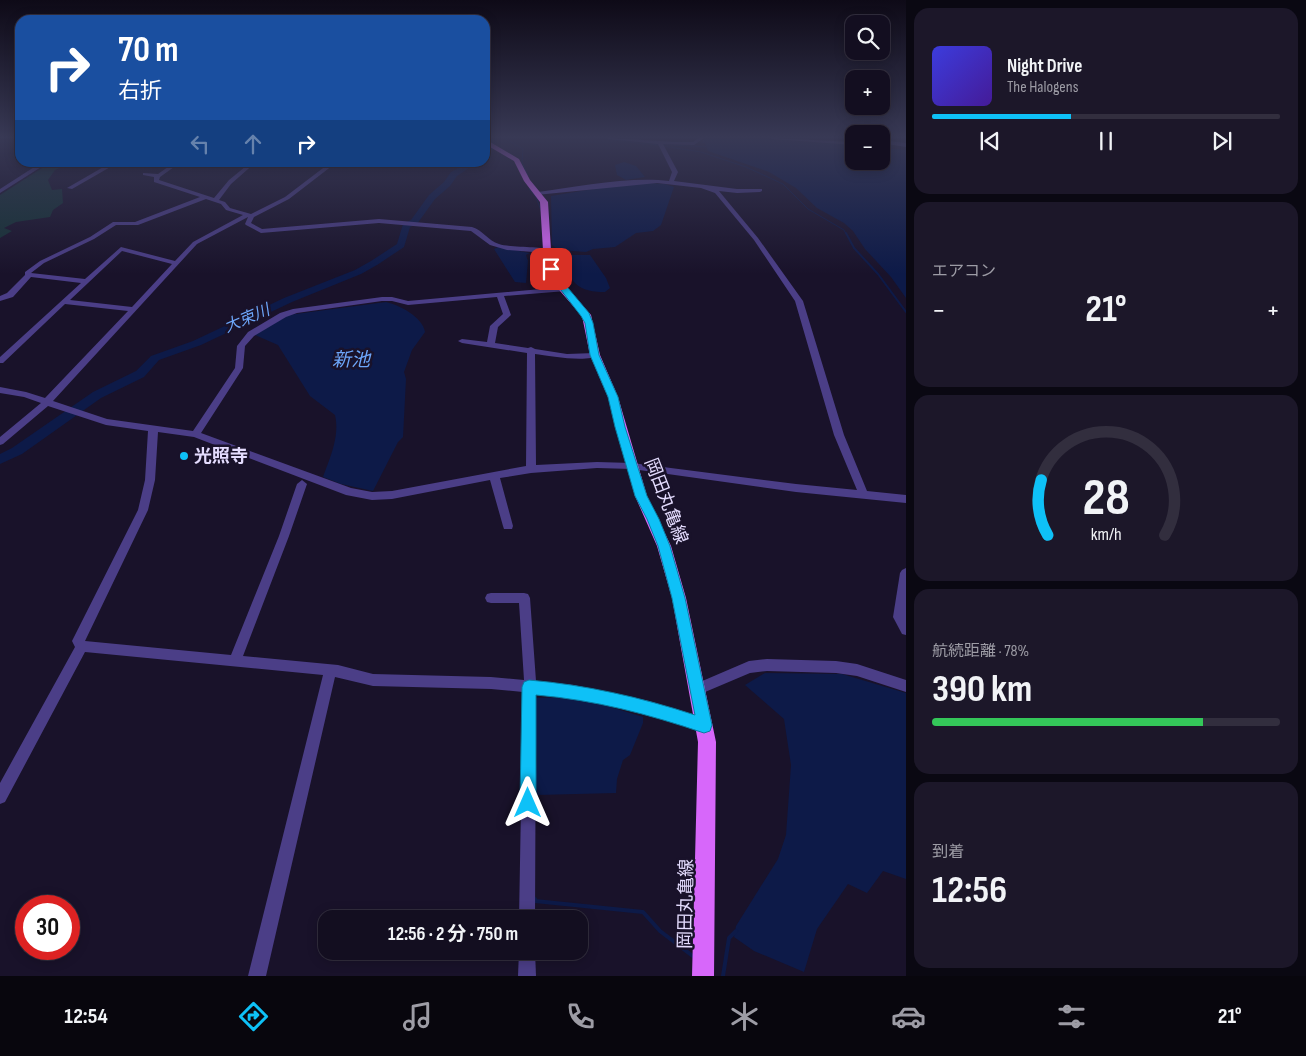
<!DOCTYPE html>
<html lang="ja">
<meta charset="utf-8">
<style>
:root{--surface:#130e20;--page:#1c1729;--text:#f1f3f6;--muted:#9d9ca5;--line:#322e3e;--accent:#0ec1f7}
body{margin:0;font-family:"Sofia Sans Condensed","Noto Sans JP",sans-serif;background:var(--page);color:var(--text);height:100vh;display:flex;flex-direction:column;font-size:19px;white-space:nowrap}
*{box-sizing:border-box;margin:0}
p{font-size:16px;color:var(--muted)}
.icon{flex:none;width:28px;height:28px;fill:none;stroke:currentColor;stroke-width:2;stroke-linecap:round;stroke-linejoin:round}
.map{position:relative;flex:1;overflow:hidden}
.side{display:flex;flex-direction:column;gap:8px;padding:8px;background:#0a0812;width:400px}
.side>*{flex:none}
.top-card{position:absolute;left:15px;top:15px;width:475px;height:152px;border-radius:15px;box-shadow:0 2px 12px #0003,0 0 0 1px var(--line);background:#1a4fa0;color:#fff;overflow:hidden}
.buttons{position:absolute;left:845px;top:15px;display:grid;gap:10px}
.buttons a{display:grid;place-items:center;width:45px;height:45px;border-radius:10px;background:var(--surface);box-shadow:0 2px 12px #0003,0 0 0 1px var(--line);font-size:25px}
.speed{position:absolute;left:15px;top:895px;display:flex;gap:10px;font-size:25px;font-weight:700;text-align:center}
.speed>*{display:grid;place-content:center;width:65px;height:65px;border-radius:50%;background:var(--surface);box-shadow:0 2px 12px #0003,0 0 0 1px var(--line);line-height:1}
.speed .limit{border:8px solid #d22;background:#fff;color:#111}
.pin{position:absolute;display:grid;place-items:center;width:42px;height:42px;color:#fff;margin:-21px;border-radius:10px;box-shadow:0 2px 8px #0006}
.me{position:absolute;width:55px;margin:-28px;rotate:0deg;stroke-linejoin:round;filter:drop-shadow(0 0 4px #0008)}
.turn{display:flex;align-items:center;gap:18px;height:105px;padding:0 20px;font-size:22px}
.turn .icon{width:65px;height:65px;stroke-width:2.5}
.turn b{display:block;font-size:35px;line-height:42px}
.lanes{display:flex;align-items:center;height:48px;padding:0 20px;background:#0003;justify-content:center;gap:25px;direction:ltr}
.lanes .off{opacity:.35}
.big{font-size:38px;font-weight:700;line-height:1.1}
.side .widget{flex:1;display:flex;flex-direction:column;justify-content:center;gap:8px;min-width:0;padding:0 18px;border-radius:15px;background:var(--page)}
.side .dial{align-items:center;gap:0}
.dial svg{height:130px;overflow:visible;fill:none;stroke:var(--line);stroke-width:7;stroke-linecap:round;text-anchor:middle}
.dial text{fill:var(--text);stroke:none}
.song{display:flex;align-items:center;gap:15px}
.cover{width:60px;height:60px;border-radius:8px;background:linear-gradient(135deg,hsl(240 70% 55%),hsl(260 70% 35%))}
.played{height:5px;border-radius:2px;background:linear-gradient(90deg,var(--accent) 40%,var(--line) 40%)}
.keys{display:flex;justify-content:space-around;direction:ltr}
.heat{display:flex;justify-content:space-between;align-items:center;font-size:28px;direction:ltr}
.charge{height:8px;border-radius:4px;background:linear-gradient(90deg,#34c759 78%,var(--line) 0)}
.trip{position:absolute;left:318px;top:910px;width:270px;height:50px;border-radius:15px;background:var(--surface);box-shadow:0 2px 12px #0003,0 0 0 1px var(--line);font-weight:700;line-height:50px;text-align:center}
.tab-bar{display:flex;height:80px;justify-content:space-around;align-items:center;background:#08060d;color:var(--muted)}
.tab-bar .icon{width:35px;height:35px}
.tab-bar .active{color:var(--accent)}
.tab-bar b{font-size:22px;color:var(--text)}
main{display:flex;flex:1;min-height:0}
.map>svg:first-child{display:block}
.green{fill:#153134}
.water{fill:#0d1a48}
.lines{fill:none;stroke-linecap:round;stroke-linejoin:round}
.stream-far2{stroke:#0d1a48;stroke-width:1}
.stream-far1{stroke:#0d1a48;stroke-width:2}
.stream{stroke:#0d1a48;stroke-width:4}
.river{fill:#0d1a48;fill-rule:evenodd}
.minor{fill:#4b3e87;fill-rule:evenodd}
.major{fill:#d767fa;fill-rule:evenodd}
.route{fill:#0ec1f7;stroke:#097da1}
.poi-dot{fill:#0ec1f7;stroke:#19122a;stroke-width:2}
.labels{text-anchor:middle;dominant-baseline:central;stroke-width:5;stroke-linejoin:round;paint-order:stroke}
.far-water-label{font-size:16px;font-style:italic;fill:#6da6fa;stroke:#19122a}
.poi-label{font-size:18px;font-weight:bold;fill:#e4dcfe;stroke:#19122a;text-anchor:start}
.street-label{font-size:18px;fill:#e4dcfe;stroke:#19122a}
.water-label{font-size:19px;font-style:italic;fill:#6da6fa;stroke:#19122a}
</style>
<main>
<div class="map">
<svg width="906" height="976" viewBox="0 0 906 976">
<rect width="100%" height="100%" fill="#19122a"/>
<path class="green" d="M 50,163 L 72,163 L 55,170 L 48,180 L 52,190 L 62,189 L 63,203 L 53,210 L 50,217 L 16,222 L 4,228 L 12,231 L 0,238 L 0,195 Z"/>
<g class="water">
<path d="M 705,138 L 750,138 L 854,145 L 854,161 L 881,161 L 881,148 L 906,150 L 906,298 L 891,277 L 865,249 L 853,231 L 844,223 L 817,208 L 796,188 L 769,172 L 708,151 L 705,143 L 702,143 Z"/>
<path d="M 624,162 L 636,166 L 645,177 L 626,180 L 617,175 L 615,165 Z"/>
<path d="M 650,183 L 665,184 L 674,187 L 661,225 L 653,231 L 636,233 L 615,247 L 593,249 L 586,252 L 559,250 L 552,245 L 551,196 L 611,186 Z"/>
<path d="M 498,247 L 530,253 L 526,255 L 528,261 L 526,283 L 515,282 L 494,249 Z"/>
<path d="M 561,255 L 590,255 L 606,278 L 610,288 L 605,292 C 592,292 577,290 571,277 L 558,271 L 555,266 L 558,256 Z"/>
<path d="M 386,302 C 399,305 423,317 425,332 L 412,350 L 404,372 L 406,379 L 403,437 L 398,442 L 373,491 L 341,484 L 323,477 C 330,458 340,436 335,415 L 310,396 L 278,345 L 255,335 L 288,315 Z"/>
<path d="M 765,673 L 842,674 L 906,693 L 906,879 L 883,871 L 867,893 L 848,884 L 817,929 L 804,972 L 754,951 L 734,937 L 736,926 L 778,859 L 786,835 L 791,765 L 784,719 L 745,685 Z"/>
<path d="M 572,697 L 591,701 L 643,717 L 643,723 L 630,755 L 623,760 L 617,779 L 616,793 L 537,795 L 535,789 L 537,759 L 533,700 L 535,698 Z"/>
</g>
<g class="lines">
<g class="stream-far2">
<path d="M 504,138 L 523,149 L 522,162 L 528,176"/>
<path d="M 599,138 L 645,144"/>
<path d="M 644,143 L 701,152 L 746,167 L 783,184 L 808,209 L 844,230 L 846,234"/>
<path d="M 653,144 L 708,147"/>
<path d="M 529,189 L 536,197 L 542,213"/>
</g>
<path class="stream-far1" d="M 846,233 L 854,248 L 878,274 L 906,312"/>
<g class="stream">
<path d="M 535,899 L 535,901 L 643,912 L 660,931 L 694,957"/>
<path d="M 723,976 L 729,938 L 736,931"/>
</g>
<g class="river">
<path d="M 489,138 L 495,138 L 497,140 L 492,150 L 485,153 L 485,149 L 490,140 Z"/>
<path d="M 469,162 L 478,162 L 457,176 L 450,186 L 435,199 L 417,224 L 410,227 L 404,247 L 377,265 L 361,274 L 292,302 L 201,345 L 159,360 L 144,377 L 101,398 L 22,454 L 0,464 L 0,454 L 12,448 L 93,392 L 136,371 L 151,356 L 193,341 L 284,298 L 355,270 L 371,261 L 397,244 L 403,224 L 411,220 L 429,195 L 444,182 L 451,172 Z"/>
</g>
<g class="minor">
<path d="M 607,138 L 677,142 L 693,142 L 699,138 L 704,138 L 694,145 L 663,144 L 678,172 L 674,181 L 737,189 L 762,189 L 762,191 L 760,192 L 737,193 L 719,191 L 758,238 L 803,301 L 844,435 L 867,491 L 906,495 L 906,503 L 796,492 L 632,469 L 597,468 L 531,473 L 500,478 L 513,526 L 512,529 L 504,529 L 503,526 L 490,480 L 392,499 L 372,500 L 346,495 L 194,437 L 158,432 L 155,480 L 148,510 L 85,641 L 231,655 L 279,536 L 297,484 L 302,480 L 307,484 L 289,536 L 243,656 L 338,665 L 373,674 L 491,677 L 524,680 L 519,603 L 491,603 L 487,602 L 485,598 L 487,594 L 491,593 L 524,593 L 528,594 L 530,598 L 536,681 L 574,685 L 649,701 L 704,718 L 709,720 L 711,725 L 709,730 L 704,732 L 649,713 L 574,697 L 536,694 L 535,919 L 519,919 L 523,692 L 491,689 L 373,686 L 335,677 L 266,976 L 248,976 L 323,675 L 85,652 L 5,802 L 0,804 L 0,783 L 75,647 L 72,641 L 74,637 L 138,510 L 145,480 L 148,431 L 106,425 L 48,406 L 3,444 L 0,445 L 0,437 L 41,403 L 24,397 L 0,393 L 0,387 L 26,392 L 45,398 L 128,311 L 65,304 L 3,363 L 0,363 L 0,357 L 81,283 L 31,277 L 13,297 L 0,301 L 0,296 L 7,293 L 25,275 L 25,272 L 40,261 L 90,237 L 113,222 L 135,222 L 200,197 L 154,182 L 154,177 L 143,175 L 143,173 L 158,174 L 175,162 L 181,162 L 160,177 L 159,180 L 214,198 L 229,180 L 251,162 L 256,162 L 231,184 L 219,200 L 225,202 L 230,208 L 251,214 L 285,197 L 331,162 L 337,162 L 289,199 L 254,217 L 251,223 L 262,229 L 379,219 L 472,227 C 483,230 488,241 499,244 C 511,248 544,246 550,250 L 547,252 L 533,252 L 507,250 L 490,245 L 471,231 L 379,223 L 261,233 L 246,225 L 245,224 L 248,217 L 197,244 L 53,401 L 107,419 L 193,431 L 235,368 L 237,346 L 248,332 L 280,313 L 293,309 L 382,297 L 392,297 L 408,301 L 563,287 L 566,287 L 566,291 L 504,296 L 511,315 L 498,327 L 495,343 L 528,348 L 531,347 L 535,349 L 567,354 L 595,353 L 599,355 C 588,363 549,356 535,354 L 536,465 L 597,462 L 632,463 L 796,484 L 857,490 L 834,435 L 795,301 L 754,240 L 715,193 L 701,188 L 657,183 L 536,195 L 536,193 L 538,192 C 577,187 630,176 669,181 L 672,172 L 658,144 L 609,139 ZM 206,199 L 221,204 L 226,210 L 243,215 L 193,242 L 175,261 L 121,247 L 85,279 L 31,273 L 44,263 L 94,239 L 116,225 L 138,225 ZM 122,251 L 172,264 L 132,307 L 70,300 ZM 497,297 L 503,314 L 490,326 L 487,342 L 462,339 L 458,341 L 462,343 L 527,353 L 526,466 L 392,491 L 372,492 L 351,488 L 201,433 L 243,368 L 245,346 L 254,336 L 286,317 L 297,313 L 382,301 L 392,301 L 408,305 Z"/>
<path d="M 770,138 L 854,142 L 854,145 L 772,139 Z"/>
<path d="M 881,140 L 906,143 L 906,147 L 881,143 Z"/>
<path d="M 42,162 L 49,162 L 0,193 L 0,189 Z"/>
<path d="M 112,162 L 119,162 L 72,189 L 67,188 Z"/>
<path d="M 906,568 L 906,635 L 902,634 L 893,617 L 900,573 L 902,570 Z"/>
<path d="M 767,659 L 836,661 L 857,664 L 906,680 L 906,692 L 857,676 L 836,673 L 767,671 L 750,673 L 698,695 L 693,693 L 692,689 L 693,685 L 749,661 Z"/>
<path d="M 519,951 L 535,951 L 536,976 L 518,976 Z"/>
</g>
<path class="major" d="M 485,139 L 519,159 L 530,180 L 548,202 L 551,250 L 555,269 L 567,288 L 591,315 L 600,355 L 618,397 L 647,496 L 671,546 L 686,598 L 716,742 L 714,976 L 692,976 L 698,742 L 672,598 L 657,546 L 635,496 L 608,397 L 590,355 L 582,316 L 560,291 L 547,269 L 543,250 L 540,202 L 524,181 L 514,161 L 485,144 Z"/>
</g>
<linearGradient id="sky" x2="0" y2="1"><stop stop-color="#0e0a17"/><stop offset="0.5" stop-color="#383955"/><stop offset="1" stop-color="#383955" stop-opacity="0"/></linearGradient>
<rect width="906" height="274" fill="url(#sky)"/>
<path class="route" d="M 548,267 L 554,267 L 558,276 L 589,313 L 593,323 L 599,355 L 618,397 L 625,427 L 647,496 L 659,519 L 670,546 L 685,598 L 712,725 L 710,731 L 704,733 C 648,714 595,700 536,695 L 536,803 L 534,809 L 528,811 L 522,809 L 520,803 L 522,687 L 524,682 L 529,680 C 586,685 640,697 695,715 L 672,598 L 658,546 L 647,519 L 635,496 L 615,427 L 608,397 L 590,355 L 585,323 L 581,316 L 550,276 Z"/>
<circle class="poi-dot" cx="184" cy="456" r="5"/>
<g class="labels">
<g class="far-water-label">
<text transform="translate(247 319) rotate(-23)">大束川</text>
</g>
<g class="poi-label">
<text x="194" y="456">光照寺</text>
</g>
<g class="street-label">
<text transform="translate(666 501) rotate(69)">岡田丸亀線</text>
<text transform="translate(686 904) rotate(-89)">岡田丸亀線</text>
</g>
<g class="water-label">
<text x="351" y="360">新池</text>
</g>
</g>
</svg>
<div class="buttons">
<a><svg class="icon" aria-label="search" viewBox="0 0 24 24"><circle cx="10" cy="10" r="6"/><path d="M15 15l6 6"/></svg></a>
<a>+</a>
<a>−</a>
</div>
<div class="speed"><div class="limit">30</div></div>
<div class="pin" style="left:551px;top:269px;background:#d93025"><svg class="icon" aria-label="arrive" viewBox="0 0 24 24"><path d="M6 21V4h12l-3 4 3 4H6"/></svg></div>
<svg class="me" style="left:528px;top:803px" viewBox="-20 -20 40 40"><path d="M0-17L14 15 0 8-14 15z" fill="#0ec1f7" stroke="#fff" stroke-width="4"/></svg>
<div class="trip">12:56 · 2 分 · 750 m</div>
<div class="top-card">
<div class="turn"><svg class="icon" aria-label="right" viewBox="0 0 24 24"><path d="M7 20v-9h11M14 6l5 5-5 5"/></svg><div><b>70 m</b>右折</div></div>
<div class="lanes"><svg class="icon off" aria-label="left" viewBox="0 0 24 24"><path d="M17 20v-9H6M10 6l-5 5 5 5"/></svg><svg class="icon off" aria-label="ahead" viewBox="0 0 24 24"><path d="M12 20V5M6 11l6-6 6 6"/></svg><svg class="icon" aria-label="right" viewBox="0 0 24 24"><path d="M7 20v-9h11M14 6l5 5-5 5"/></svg></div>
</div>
</div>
<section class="side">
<div class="widget">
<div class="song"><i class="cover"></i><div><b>Night Drive</b><p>The Halogens</p></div></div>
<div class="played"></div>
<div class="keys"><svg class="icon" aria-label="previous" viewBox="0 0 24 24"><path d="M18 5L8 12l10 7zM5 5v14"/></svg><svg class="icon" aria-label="pause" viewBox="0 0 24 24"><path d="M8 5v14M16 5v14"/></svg><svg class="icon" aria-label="next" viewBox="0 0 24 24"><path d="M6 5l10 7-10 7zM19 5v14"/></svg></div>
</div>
<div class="widget"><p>エアコン</p>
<div class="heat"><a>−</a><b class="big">21°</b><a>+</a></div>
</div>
<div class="widget dial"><svg viewBox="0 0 100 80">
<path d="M14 69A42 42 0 1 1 86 69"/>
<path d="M14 69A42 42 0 0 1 10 35" stroke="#0ec1f7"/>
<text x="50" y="56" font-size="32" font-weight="700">28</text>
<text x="50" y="72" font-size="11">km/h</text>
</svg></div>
<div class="widget"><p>航続距離 · 78%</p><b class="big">390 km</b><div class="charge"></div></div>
<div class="widget"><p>到着</p><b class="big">12:56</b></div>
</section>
</main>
<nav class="tab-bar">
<b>12:54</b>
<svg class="icon active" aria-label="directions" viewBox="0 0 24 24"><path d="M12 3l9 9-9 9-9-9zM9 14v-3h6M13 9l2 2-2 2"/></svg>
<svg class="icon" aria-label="music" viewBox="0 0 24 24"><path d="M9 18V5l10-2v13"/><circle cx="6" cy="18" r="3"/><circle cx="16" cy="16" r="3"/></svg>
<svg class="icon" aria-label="phone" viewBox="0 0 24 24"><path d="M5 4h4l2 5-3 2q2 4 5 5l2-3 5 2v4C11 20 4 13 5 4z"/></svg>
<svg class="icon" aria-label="climate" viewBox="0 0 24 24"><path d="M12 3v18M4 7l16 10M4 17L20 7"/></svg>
<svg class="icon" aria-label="car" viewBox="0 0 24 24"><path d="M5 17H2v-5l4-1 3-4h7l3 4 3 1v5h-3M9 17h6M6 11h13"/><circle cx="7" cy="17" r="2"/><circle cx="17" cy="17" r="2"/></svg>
<svg class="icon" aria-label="filters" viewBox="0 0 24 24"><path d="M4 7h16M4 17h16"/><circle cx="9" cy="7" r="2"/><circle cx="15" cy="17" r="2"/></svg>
<b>21°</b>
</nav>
